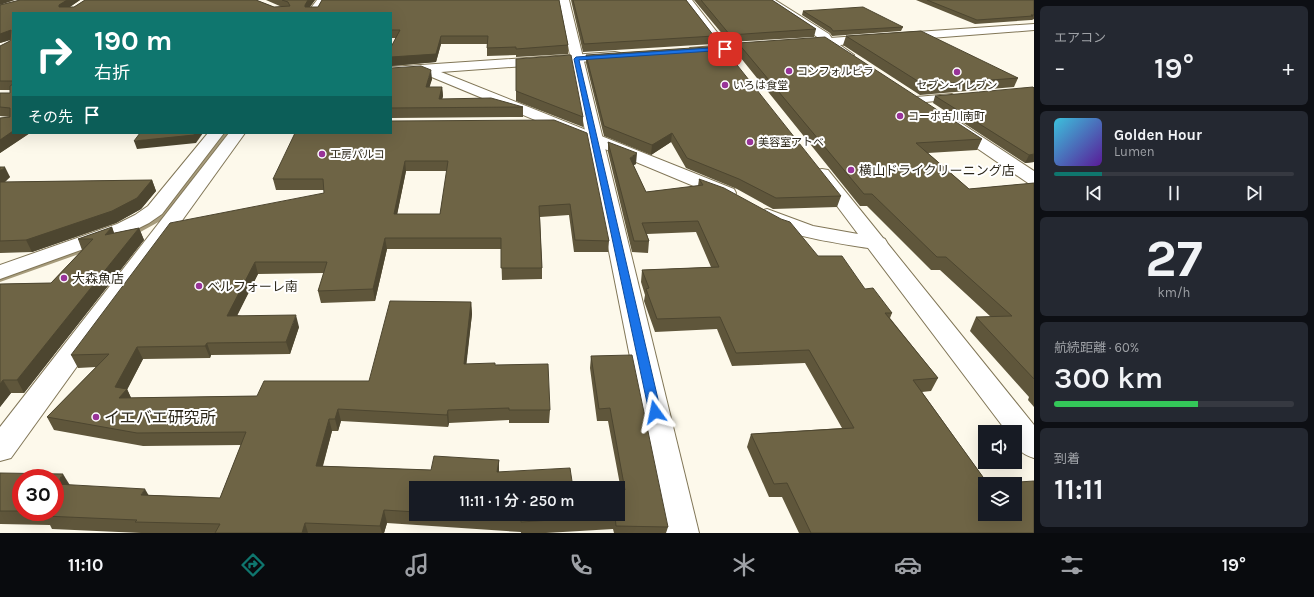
<!DOCTYPE html>
<html lang="ja">
<meta charset="utf-8">
<style>
:root{--surface:#171b24;--page:#242831;--text:#f1f3f6;--muted:#9ea1a6;--line:#363941;--accent:#0f766e}
body{margin:0;font-family:Karla,"Noto Sans JP",sans-serif;background:var(--page);color:var(--text);height:100vh;display:flex;flex-direction:column;font-size:15px;white-space:nowrap}
*{box-sizing:border-box;margin:0}
p{font-size:13px;color:var(--muted)}
.icon{flex:none;width:22px;height:22px;fill:none;stroke:currentColor;stroke-width:2;stroke-linecap:round;stroke-linejoin:round}
.map{position:relative;flex:1;overflow:hidden}
.drawer{display:flex;flex-direction:column;gap:6px;padding:6px;background:#0d0f14;width:280px}
.drawer>*{flex:none}
.hud{position:absolute;left:12px;top:12px;width:380px;height:122px;border-radius:0px;box-shadow:0 4px 16px #0002;background:#0f766e;color:#fff;overflow:hidden}
.tools{position:absolute;left:978px;top:425px;display:grid;gap:8px}
.tools a{display:grid;place-items:center;width:44px;height:44px;border-radius:0px;background:var(--surface);box-shadow:0 4px 16px #0002;font-size:20px}
.speed{position:absolute;left:12px;top:469px;display:flex;gap:8px;font-size:20px;font-weight:700;text-align:center}
.speed>*{display:grid;place-content:center;width:52px;height:52px;border-radius:50%;background:var(--surface);box-shadow:0 4px 16px #0002;line-height:1}
.speed .limit{border:6px solid #d22;background:#fff;color:#111}
.pin{position:absolute;display:grid;place-items:center;width:34px;height:34px;color:#fff;margin:-17px;border-radius:8px;box-shadow:0 2px 6px #0006}
.me{position:absolute;width:44px;margin:-22px;rotate:348deg;stroke-linejoin:round;filter:drop-shadow(0 0 3px #0008)}
.turn{display:flex;align-items:center;gap:14px;height:84px;padding:0 16px;font-size:18px}
.turn .icon{width:52px;height:52px;stroke-width:2.5}
.turn b{display:block;font-size:28px;line-height:34px}
.then{display:flex;align-items:center;height:38px;padding:0 16px;background:#0003;gap:8px;font-size:15px}
.big{font-size:30px;font-weight:600;line-height:1.1}
.drawer .widget{flex:1;display:flex;flex-direction:column;justify-content:center;gap:6px;min-width:0;padding:0 14px;border-radius:6px;background:var(--page)}
.drawer .dial{align-items:center;gap:0}
.dial b{font-size:52px;line-height:1}
.song{display:flex;align-items:center;gap:12px}
.cover{width:48px;height:48px;border-radius:6px;background:linear-gradient(135deg,hsl(190 70% 55%),hsl(270 70% 35%))}
.played{height:4px;border-radius:2px;background:linear-gradient(90deg,var(--accent) 20%,var(--line) 20%)}
.keys{display:flex;justify-content:space-around;direction:ltr}
.heat{display:flex;justify-content:space-between;align-items:center;font-size:22px;direction:ltr}
.charge{height:6px;border-radius:3px;background:linear-gradient(90deg,#34c759 60%,var(--line) 0)}
.trip{position:absolute;left:409px;top:481px;width:216px;height:40px;border-radius:0px;background:var(--surface);box-shadow:0 4px 16px #0002;font-weight:600;line-height:40px;text-align:center}
.menu{display:flex;height:64px;justify-content:space-around;align-items:center;background:#090b0e;color:var(--muted)}
.menu .icon{width:28px;height:28px}
.menu .selected{color:var(--accent)}
.menu b{font-size:18px;color:var(--text)}
main{display:flex;flex:1;min-height:0}
.map>svg:first-child{display:block}
.lines{fill:none;stroke-linecap:round;stroke-linejoin:round}
.stream{fill:#a79c7c;fill-rule:evenodd}
.lane-casing{stroke:#817657;stroke-width:2}
.street-casing{stroke:#817657;stroke-width:2}
.secondary-casing{stroke:#817657;stroke-width:2}
.lane{fill:#fff;fill-rule:evenodd}
.street{fill:#fff;fill-rule:evenodd}
.secondary{fill:#fff;fill-rule:evenodd}
.wall{fill:#5f563b;fill-rule:evenodd}
.shaded-wall{fill:#4d4630}
.building{fill:#6e6445;stroke:#4d4630;fill-rule:evenodd}
.route{fill:#1a73e8;stroke:#114b97}
.poi-dot{fill:#993499;stroke:#fff;stroke-width:1.5}
.labels{text-anchor:middle;dominant-baseline:central;stroke-width:4;stroke-linejoin:round;paint-order:stroke}
.far-poi-label{font-size:11px;fill:#2d281b;stroke:#fff;text-anchor:start}
.poi-label{font-size:13px;fill:#2d281b;stroke:#fff;text-anchor:start}
.near-poi-label{font-size:16px;fill:#2d281b;stroke:#fff;text-anchor:start}
</style>
<main>
<div class="map">
<svg width="1034" height="533" viewBox="0 0 1034 533">
<rect width="100%" height="100%" fill="#fdf9eb"/>
<g class="lines">
<g class="stream">
<path d="M 223,133 L 229,133 L 164,219 L 133,236 L 127,236 L 126,234 L 127,232 L 158,215 Z"/>
<path d="M 93,243 L 96,244 L 97,246 L 96,248 L 0,282 L 0,276 Z"/>
</g>
<defs>
<path id="lane" d="M 952,94 L 956,97 L 955,99 L 916,103 L 912,100 L 916,97 Z"/>
<g id="street">
<path d="M 317,0 L 327,0 L 318,13 L 307,13 Z"/>
<path d="M 559,0 L 569,0 L 699,533 L 665,533 Z"/>
<path d="M 763,0 L 775,0 L 829,34 L 833,40 L 854,55 L 852,58 C 842,60 826,48 820,39 Z"/>
<path d="M 955,121 L 961,123 L 1034,171 L 1034,184 L 1028,183 L 949,129 L 947,126 L 949,123 Z"/>
<path d="M 208,133 L 224,133 L 162,214 L 149,223 L 131,232 L 0,279 L 0,265 L 117,224 L 135,215 L 148,206 Z"/>
<path d="M 229,133 L 245,133 L 11,458 L 0,461 L 0,427 Z"/>
</g>
<g id="secondary">
<path d="M 682,0 L 692,0 L 727,45 L 767,42 L 771,43 L 773,46 L 771,49 L 767,50 L 732,52 L 737,59 L 736,62 L 726,62 L 720,53 L 694,55 L 690,54 L 688,51 L 690,48 L 715,46 Z"/>
<path d="M 1034,24 L 1034,30 L 801,48 L 797,47 L 795,44 L 797,41 L 801,40 Z"/>
<path d="M 615,52 L 620,53 L 621,56 L 620,59 L 441,72 L 734,189 L 736,193 L 734,197 L 727,199 L 720,197 L 422,73 L 391,75 L 391,67 Z"/>
<path d="M 822,169 L 828,170 L 883,238 L 885,239 L 888,244 L 1034,425 L 1034,458 C 1019,453 1015,448 1015,432 L 1007,432 L 868,248 C 844,244 771,235 757,215 L 760,211 L 767,209 L 813,226 L 858,234 L 813,174 L 816,170 Z"/>
</g>
</defs>
<use href="#lane" class="lane-casing"/>
<use href="#street" class="street-casing"/>
<use href="#secondary" class="secondary-casing"/>
<use href="#lane" class="lane"/>
<use href="#street" class="street"/>
<use href="#secondary" class="secondary"/>
</g>
<g class="wall">
<path d="M 20,0 L 80,0 L 70,7 L 74,7 L 85,0 L 256,0 L 274,7 L 282,7 L 266,0 L 315,0 L 310,7 L 318,7 L 322,0 L 559,0 L 568,45 L 568,54 L 516,57 L 516,55 L 487,56 L 487,44 L 441,44 L 436,62 L 391,66 L 391,47 L 396,38 L 391,38 L 391,13 L 13,13 L 13,133 L 30,133 L 0,153 L 0,118 L 10,117 L 0,116 L 0,93 L 10,93 L 10,90 L 0,90 L 0,46 L 10,41 L 10,40 L 0,43 L 0,5 Z"/>
<path d="M 571,0 L 686,0 L 714,36 L 713,44 L 583,52 Z"/>
<path d="M 694,0 L 772,0 L 816,29 L 814,37 L 729,42 Z"/>
<path d="M 916,0 L 1034,0 L 1034,19 L 1032,20 L 1031,20 L 975,24 Z"/>
<path d="M 803,11 L 903,27 L 901,31 L 832,36 L 830,33 L 802,15 Z"/>
<path d="M 846,36 L 1018,78 L 1014,87 L 920,95 L 843,45 Z"/>
<path d="M 738,43 L 982,139 L 977,150 L 928,153 L 969,189 L 1034,183 L 1034,407 L 1028,400 L 1029,397 L 970,331 L 976,317 L 991,317 L 940,270 L 931,270 L 867,206 L 860,206 L 736,52 Z"/>
<path d="M 586,55 L 841,196 L 837,207 L 773,209 L 737,189 L 686,168 L 671,142 L 651,155 L 604,136 L 586,63 Z"/>
<path d="M 516,59 L 583,117 L 583,127 L 516,101 Z"/>
<path d="M 391,68 L 432,79 L 429,87 L 442,87 L 443,96 L 442,99 L 523,107 L 523,117 L 391,118 Z"/>
<path d="M 1034,88 L 1034,162 L 1025,163 L 933,103 L 935,96 Z"/>
<path d="M 554,120 L 609,241 L 608,252 L 574,252 L 569,215 L 540,217 L 542,268 L 542,279 L 502,280 L 501,249 L 387,249 L 375,301 L 321,303 L 318,291 L 324,273 L 258,274 L 237,315 L 299,327 L 290,354 L 211,355 L 210,358 L 143,359 L 127,389 L 131,398 L 257,396 L 369,381 L 471,302 L 472,314 L 466,364 L 495,365 L 550,410 L 549,423 L 509,423 L 509,420 L 449,423 L 448,427 L 341,421 L 338,431 L 332,431 L 323,466 L 431,470 L 499,460 L 499,472 L 416,488 L 416,514 L 618,514 L 621,490 L 608,421 L 597,421 L 590,368 L 591,356 L 668,527 L 666,533 L 614,533 L 613,529 L 546,533 L 521,533 L 521,532 L 387,523 L 384,533 L 141,533 L 52,529 L 50,525 L 0,524 L 0,473 L 69,485 L 149,495 L 220,498 L 241,445 L 143,446 L 54,430 L 47,417 L 96,367 L 78,368 L 71,355 L 324,193 L 324,190 L 276,190 L 273,179 ZM 406,171 L 447,171 L 440,214 L 397,214 ZM 21,478 L 55,512 L 21,512 Z"/>
<path d="M 608,142 L 636,164 L 633,165 L 646,192 L 698,186 L 699,179 L 865,289 L 892,313 L 890,318 L 938,378 L 931,391 L 922,392 L 988,484 L 1034,533 L 799,533 L 782,497 L 769,497 L 747,447 L 751,434 L 842,428 L 805,363 L 732,366 L 717,329 L 655,332 L 644,301 L 645,295 L 641,282 L 642,270 L 711,267 L 696,232 L 647,234 L 649,241 L 648,253 L 632,252 L 608,152 Z"/>
<path d="M 0,167 L 10,177 L 5,182 L 152,180 L 156,191 L 141,209 L 116,223 L 32,252 L 0,253 Z"/>
<path d="M 112,227 L 114,233 L 139,228 L 144,240 L 24,393 L 11,393 L 0,407 L 0,284 L 51,283 L 82,250 L 78,239 Z"/>
</g>
<g class="shaded-wall">
<path d="M 0,0 L 15,0 L 0,5 Z"/>
<path d="M 67,0 L 80,0 L 62,12 L 59,7 L 59,5 Z"/>
<path d="M 308,0 L 315,0 L 306,12 L 305,5 Z"/>
<path d="M 11,30 L 13,39 L 0,43 L 0,34 Z"/>
<path d="M 441,36 L 441,44 L 436,62 L 391,66 L 391,57 Z"/>
<path d="M 431,70 L 432,79 L 427,96 L 426,87 Z"/>
<path d="M 442,87 L 443,96 L 440,108 L 439,99 Z"/>
<path d="M 13,131 L 13,133 L 30,133 L 0,153 L 0,140 Z"/>
<path d="M 195,133 L 203,133 L 196,143 L 137,149 L 134,141 Z"/>
<path d="M 672,133 L 671,142 L 651,155 L 652,145 Z"/>
<path d="M 637,153 L 636,164 L 629,168 L 630,158 Z"/>
<path d="M 1034,154 L 1034,162 L 1025,163 L 1029,155 Z"/>
<path d="M 405,161 L 406,171 L 395,225 L 394,214 Z"/>
<path d="M 5,167 L 10,177 L 0,186 L 0,171 Z"/>
<path d="M 152,180 L 156,191 L 141,209 L 116,223 L 32,252 L 26,240 Z"/>
<path d="M 112,227 L 116,239 L 105,235 Z"/>
<path d="M 139,228 L 144,240 L 24,393 L 17,380 Z"/>
<path d="M 385,238 L 387,249 L 375,301 L 373,289 Z"/>
<path d="M 255,262 L 258,274 L 231,328 L 227,316 Z"/>
<path d="M 471,302 L 472,314 L 465,377 L 464,364 Z"/>
<path d="M 296,315 L 299,327 L 290,354 L 286,342 Z"/>
<path d="M 207,343 L 211,355 L 210,358 L 205,346 Z"/>
<path d="M 137,347 L 143,359 L 127,390 L 127,389 L 133,402 L 125,410 L 115,387 Z"/>
<path d="M 3,380 L 11,393 L 0,407 L 0,384 Z"/>
<path d="M 338,409 L 341,421 L 338,431 L 335,419 Z"/>
<path d="M 448,410 L 449,423 L 448,427 L 447,415 Z"/>
<path d="M 329,419 L 332,431 L 319,479 L 316,466 Z"/>
<path d="M 499,460 L 499,473 L 497,472 Z"/>
<path d="M 63,474 L 71,487 L 56,484 Z"/>
<path d="M 145,489 L 152,501 L 141,495 Z"/>
<path d="M 384,510 L 387,523 L 384,533 L 382,533 L 380,526 Z"/>
<path d="M 305,523 L 308,533 L 302,533 Z"/>
</g>
<g class="building">
<path d="M 20,0 L 67,0 L 59,5 L 59,7 L 74,7 L 85,0 L 256,0 L 274,7 L 290,6 L 288,2 L 282,0 L 308,0 L 305,5 L 305,7 L 318,7 L 322,0 L 559,0 L 568,45 L 516,49 L 516,47 L 487,48 L 488,36 L 441,36 L 436,54 L 391,57 L 391,47 L 400,30 L 391,30 L 391,13 L 13,13 L 13,81 L 0,81 L 0,46 L 10,41 L 11,30 L 0,34 L 0,5 Z"/>
<path d="M 573,0 L 686,0 L 714,36 L 584,44 Z"/>
<path d="M 701,0 L 772,0 L 816,29 L 730,35 Z"/>
<path d="M 927,0 L 1034,0 L 1034,15 L 1031,15 L 1033,16 L 977,20 Z"/>
<path d="M 863,7 L 903,27 L 833,31 L 831,28 L 803,11 Z"/>
<path d="M 921,31 L 1018,78 L 924,85 L 846,36 Z"/>
<path d="M 825,37 L 982,139 L 916,143 L 969,189 L 1034,183 L 1034,379 L 976,317 L 1012,316 L 946,257 L 937,257 L 872,194 L 864,194 L 738,43 Z"/>
<path d="M 722,46 L 841,196 L 776,198 L 739,179 L 687,158 L 672,133 L 652,145 L 604,126 L 586,55 Z"/>
<path d="M 571,55 L 583,117 L 516,91 L 516,59 Z"/>
<path d="M 421,66 L 431,70 L 426,87 L 442,87 L 439,99 L 491,98 L 523,107 L 391,108 L 391,68 Z"/>
<path d="M 13,84 L 13,131 L 0,140 L 0,118 L 10,117 L 10,108 L 0,107 L 0,93 L 10,93 L 10,86 Z"/>
<path d="M 1033,87 L 1034,88 L 1034,154 L 1029,155 L 935,96 Z"/>
<path d="M 554,120 L 587,133 L 609,241 L 575,240 L 570,204 L 539,206 L 542,268 L 501,268 L 501,238 L 385,238 L 373,289 L 318,291 L 327,262 L 255,262 L 227,316 L 296,315 L 286,342 L 207,343 L 205,346 L 137,347 L 115,387 L 127,389 L 119,398 L 257,396 L 264,381 L 369,381 L 390,301 L 471,302 L 464,364 L 495,363 L 495,365 L 548,364 L 550,410 L 509,410 L 509,408 L 448,410 L 447,415 L 338,409 L 335,419 L 329,419 L 316,466 L 431,470 L 434,456 L 499,460 L 497,472 L 570,468 L 573,488 L 416,488 L 416,512 L 384,510 L 380,526 L 305,523 L 302,533 L 215,533 L 220,524 L 135,522 L 137,520 L 44,516 L 46,512 L 55,512 L 55,478 L 21,478 L 21,511 L 0,511 L 0,473 L 63,474 L 56,484 L 145,489 L 141,495 L 220,498 L 246,432 L 137,433 L 47,417 L 109,354 L 71,355 L 170,223 L 324,193 L 323,179 L 273,179 L 295,133 L 391,133 L 391,121 ZM 405,161 L 448,161 L 440,214 L 394,214 Z"/>
<path d="M 140,133 L 195,133 L 194,135 L 134,141 Z"/>
<path d="M 608,142 L 637,153 L 630,158 L 646,192 L 703,185 L 699,179 L 724,188 L 781,219 L 790,222 L 818,256 L 842,256 L 865,289 L 873,288 L 892,313 L 885,313 L 938,378 L 913,380 L 988,484 L 1034,481 L 1034,533 L 811,533 L 787,483 L 774,484 L 751,434 L 854,428 L 809,350 L 736,353 L 720,317 L 657,319 L 646,289 L 649,288 L 642,270 L 719,267 L 698,221 L 642,223 L 649,241 L 634,241 ZM 985,484 L 1015,484 L 1015,514 L 985,514 Z"/>
<path d="M 0,167 L 5,167 L 0,171 Z"/>
<path d="M 152,180 L 137,198 L 112,211 L 26,240 L 0,241 L 0,182 Z"/>
<path d="M 112,227 L 105,235 L 139,228 L 17,380 L 3,380 L 0,384 L 0,284 L 51,283 L 93,239 L 78,239 Z"/>
<path d="M 632,355 L 668,527 L 616,526 L 615,516 L 521,522 L 521,519 L 448,514 L 618,514 L 618,490 L 625,490 L 610,408 L 599,409 L 591,356 Z"/>
</g>
<path class="route" d="M 725,47 L 727,48 L 727,50 L 579,60 L 661,412 L 659,415 L 655,416 L 651,415 L 649,412 L 574,59 L 576,57 Z"/>
<g class="poi-dot">
<circle cx="789" cy="71" r="4"/>
<circle cx="957" cy="72" r="4"/>
<circle cx="725" cy="85" r="4"/>
<circle cx="900" cy="116" r="4"/>
<circle cx="750" cy="142" r="4"/>
<circle cx="322" cy="154" r="4"/>
<circle cx="851" cy="170" r="4"/>
<circle cx="64" cy="278" r="4"/>
<circle cx="199" cy="286" r="4"/>
<circle cx="96" cy="417" r="4"/>
</g>
<g class="labels">
<g class="far-poi-label">
<text x="797" y="71">コンフォルビラ</text>
<text x="733" y="85">いろは食堂</text>
<text x="957" y="85" text-anchor="middle">セブン-イレブン</text>
<text x="908" y="116">コーポ古川南町</text>
<text x="758" y="142">美容室アトベ</text>
<text x="330" y="154">工房パルコ</text>
</g>
<g class="poi-label">
<text x="859" y="170">横山ドライクリーニング店</text>
<text x="72" y="278">大森魚店</text>
<text x="207" y="286">ベルフォーレ南</text>
</g>
<g class="near-poi-label">
<text x="104" y="417">イエバエ研究所</text>
</g>
</g>
</svg>
<div class="tools">
<a><svg class="icon" aria-label="sound" viewBox="0 0 24 24"><path d="M4 9h4l5-4v14l-5-4H4zM17 9q2 3 0 6"/></svg></a>
<a><svg class="icon" aria-label="layers" viewBox="0 0 24 24"><path d="M12 4l9 5-9 5-9-5zM3 14l9 5 9-5"/></svg></a>
</div>
<div class="speed"><div class="limit">30</div></div>
<div class="pin" style="left:725px;top:49px;background:#d93025"><svg class="icon" aria-label="arrive" viewBox="0 0 24 24"><path d="M6 21V4h12l-3 4 3 4H6"/></svg></div>
<svg class="me" style="left:655px;top:412px" viewBox="-20 -20 40 40"><path d="M0-17L14 15 0 8-14 15z" fill="#1a73e8" stroke="#fff" stroke-width="4"/></svg>
<div class="trip">11:11 · 1 分 · 250 m</div>
<div class="hud">
<div class="turn"><svg class="icon" aria-label="right" viewBox="0 0 24 24"><path d="M7 20v-9h11M14 6l5 5-5 5"/></svg><div><b>190 m</b>右折</div></div>
<div class="then">その先<svg class="icon" aria-label="arrive" viewBox="0 0 24 24"><path d="M6 21V4h12l-3 4 3 4H6"/></svg></div>
</div>
</div>
<section class="drawer">
<div class="widget"><p>エアコン</p>
<div class="heat"><a>−</a><b class="big">19°</b><a>+</a></div>
</div>
<div class="widget">
<div class="song"><i class="cover"></i><div><b>Golden Hour</b><p>Lumen</p></div></div>
<div class="played"></div>
<div class="keys"><svg class="icon" aria-label="previous" viewBox="0 0 24 24"><path d="M18 5L8 12l10 7zM5 5v14"/></svg><svg class="icon" aria-label="pause" viewBox="0 0 24 24"><path d="M8 5v14M16 5v14"/></svg><svg class="icon" aria-label="next" viewBox="0 0 24 24"><path d="M6 5l10 7-10 7zM19 5v14"/></svg></div>
</div>
<div class="widget dial"><b>27</b><p>km/h</p></div>
<div class="widget"><p>航続距離 · 60%</p><b class="big">300 km</b><div class="charge"></div></div>
<div class="widget"><p>到着</p><b class="big">11:11</b></div>
</section>
</main>
<nav class="menu">
<b>11:10</b>
<svg class="icon selected" aria-label="directions" viewBox="0 0 24 24"><path d="M12 3l9 9-9 9-9-9zM9 14v-3h6M13 9l2 2-2 2"/></svg>
<svg class="icon" aria-label="music" viewBox="0 0 24 24"><path d="M9 18V5l10-2v13"/><circle cx="6" cy="18" r="3"/><circle cx="16" cy="16" r="3"/></svg>
<svg class="icon" aria-label="phone" viewBox="0 0 24 24"><path d="M5 4h4l2 5-3 2q2 4 5 5l2-3 5 2v4C11 20 4 13 5 4z"/></svg>
<svg class="icon" aria-label="climate" viewBox="0 0 24 24"><path d="M12 3v18M4 7l16 10M4 17L20 7"/></svg>
<svg class="icon" aria-label="car" viewBox="0 0 24 24"><path d="M5 17H2v-5l4-1 3-4h7l3 4 3 1v5h-3M9 17h6M6 11h13"/><circle cx="7" cy="17" r="2"/><circle cx="17" cy="17" r="2"/></svg>
<svg class="icon" aria-label="filters" viewBox="0 0 24 24"><path d="M4 7h16M4 17h16"/><circle cx="9" cy="7" r="2"/><circle cx="15" cy="17" r="2"/></svg>
<b>19°</b>
</nav>
